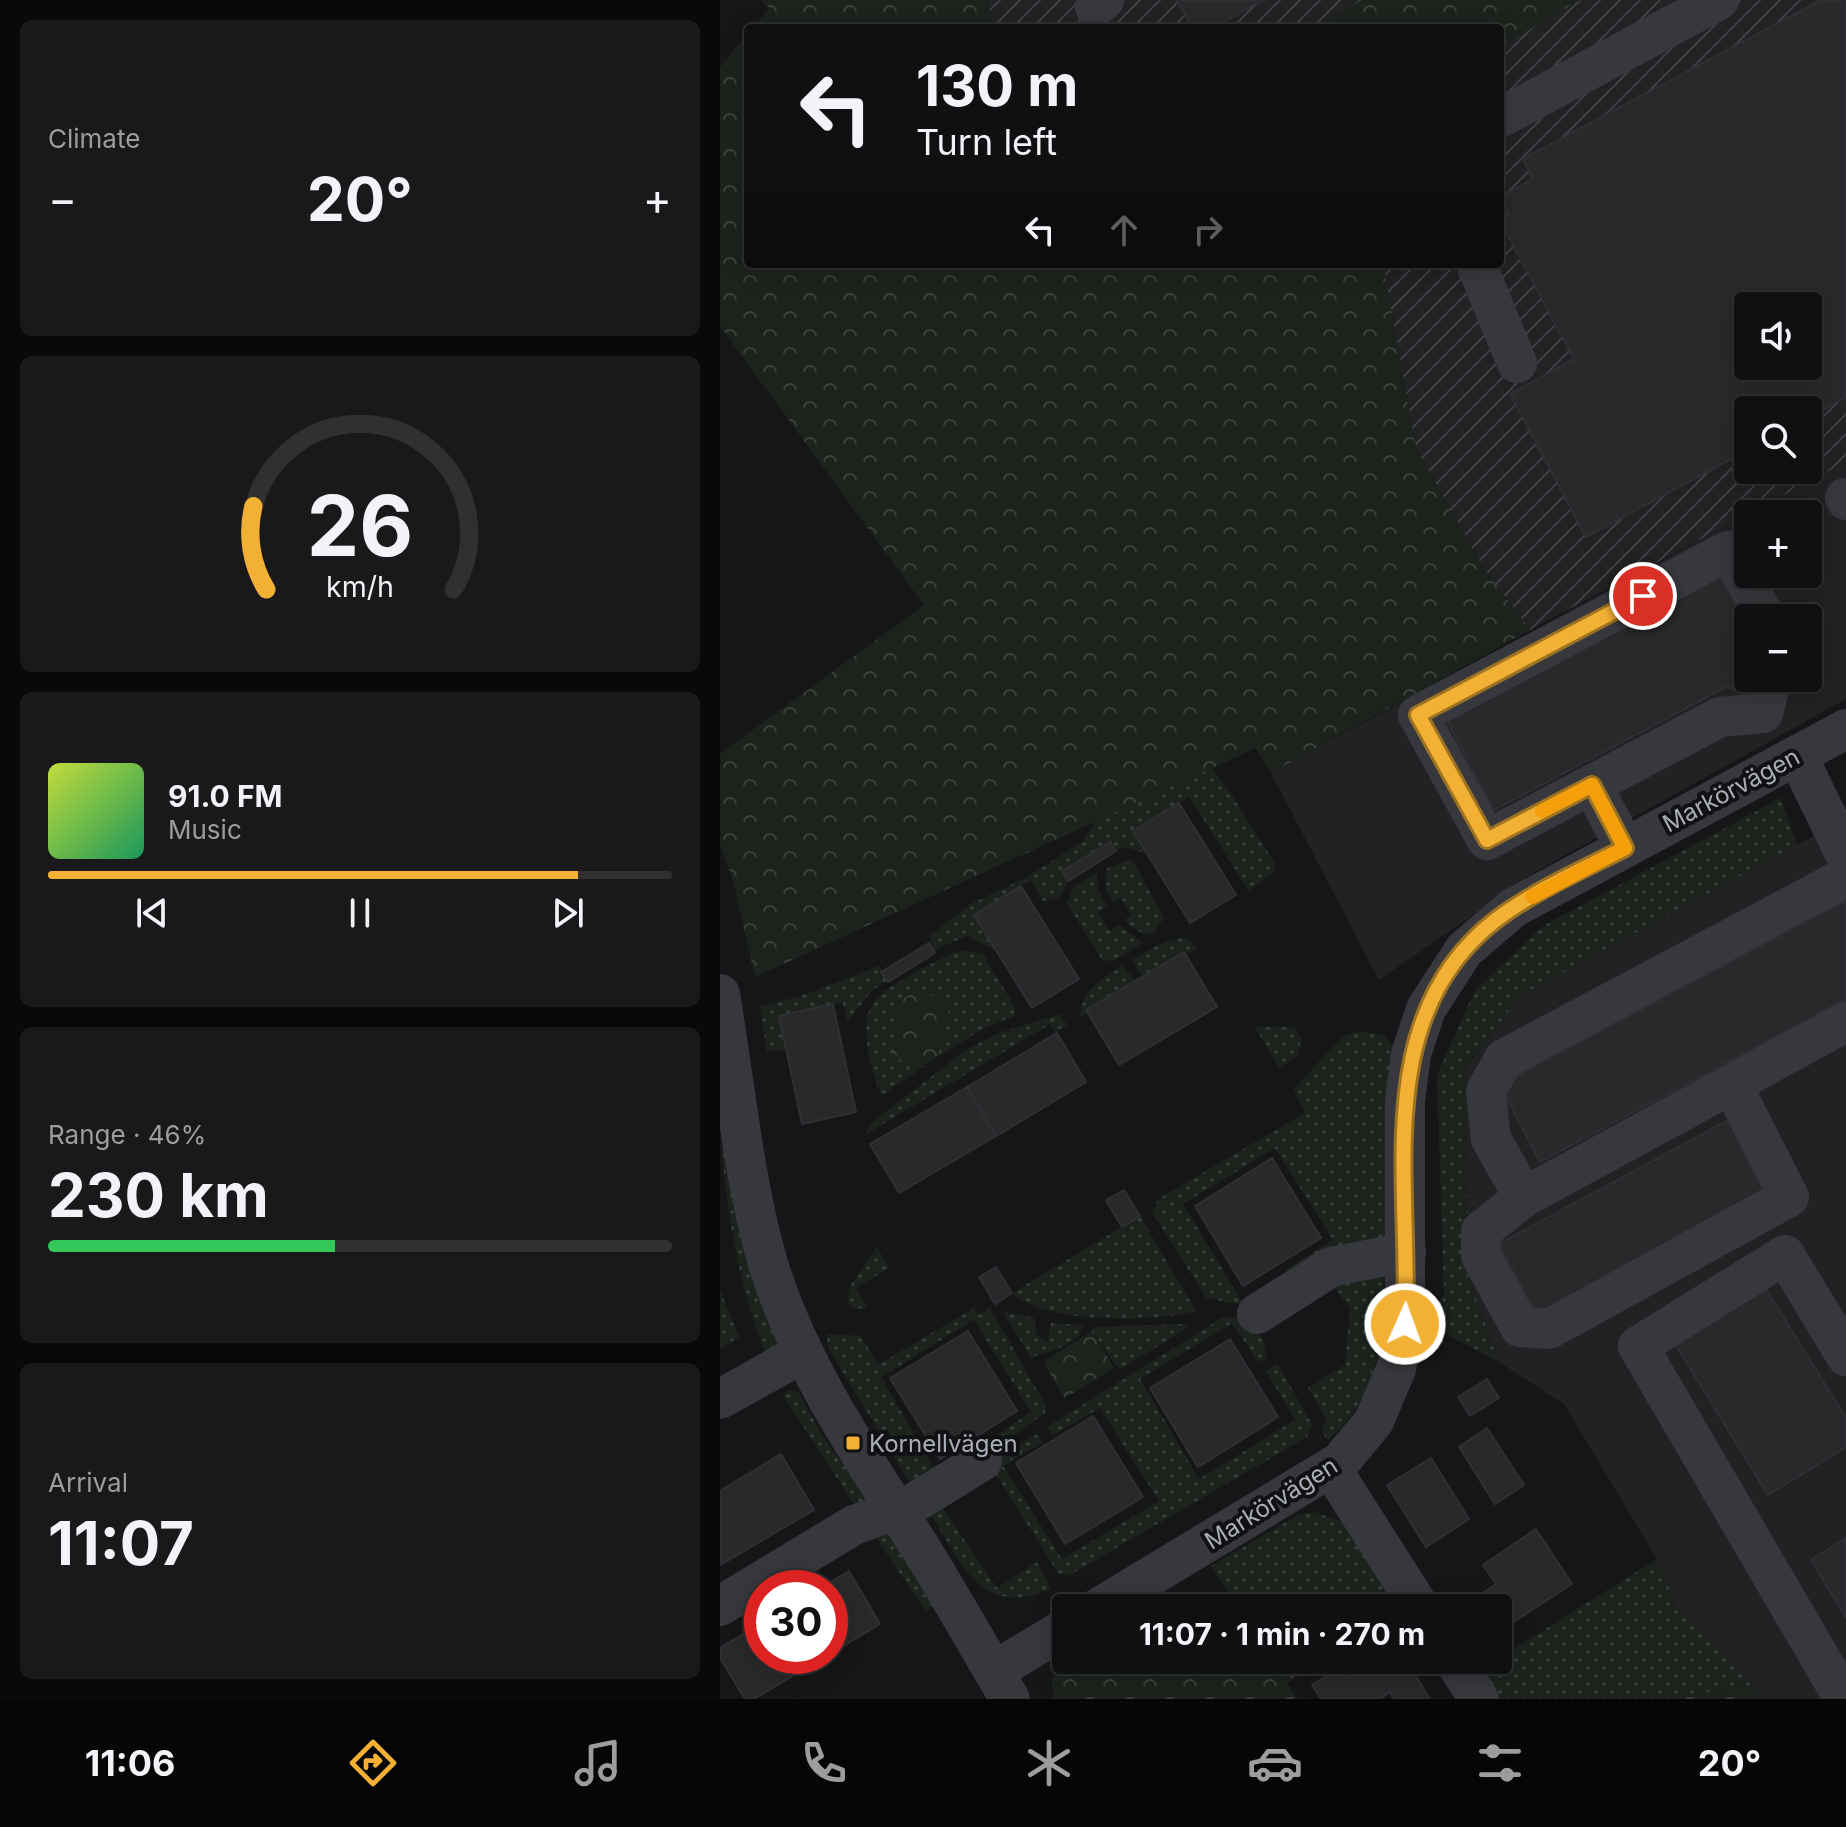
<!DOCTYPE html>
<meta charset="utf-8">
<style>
:root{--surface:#101012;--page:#19191b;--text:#f1f3f6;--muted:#9c9d9f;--line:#303032;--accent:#f2b134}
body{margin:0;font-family:Inter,sans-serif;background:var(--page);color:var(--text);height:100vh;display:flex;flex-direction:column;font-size:30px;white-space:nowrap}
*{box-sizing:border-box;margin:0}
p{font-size:26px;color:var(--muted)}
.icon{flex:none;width:44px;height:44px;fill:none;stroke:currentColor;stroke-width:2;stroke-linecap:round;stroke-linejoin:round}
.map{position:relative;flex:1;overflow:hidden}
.panel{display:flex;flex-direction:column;gap:20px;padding:20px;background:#09090a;width:720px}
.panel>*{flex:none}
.guide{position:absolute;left:24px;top:24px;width:760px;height:244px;border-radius:8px;box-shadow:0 4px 20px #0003,0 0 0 2px var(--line);background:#101012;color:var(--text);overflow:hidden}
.fabs{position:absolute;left:1014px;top:292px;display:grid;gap:16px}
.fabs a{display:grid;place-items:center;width:88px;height:88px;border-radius:8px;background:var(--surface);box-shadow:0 4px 20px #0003,0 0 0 2px var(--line);font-size:40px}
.speed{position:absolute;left:24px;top:1570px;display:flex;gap:16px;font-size:40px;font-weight:700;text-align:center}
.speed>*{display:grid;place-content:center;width:104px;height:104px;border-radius:50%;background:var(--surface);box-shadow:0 4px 20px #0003,0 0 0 2px var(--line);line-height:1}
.speed .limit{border:12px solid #d22;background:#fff;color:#111}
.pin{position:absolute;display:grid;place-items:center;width:68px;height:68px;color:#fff;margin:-34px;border:4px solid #fff;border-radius:50%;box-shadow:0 2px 8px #0007}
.me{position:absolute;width:88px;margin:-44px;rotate:2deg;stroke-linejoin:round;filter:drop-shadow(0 0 6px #0008)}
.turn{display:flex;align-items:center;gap:28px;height:168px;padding:0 40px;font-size:36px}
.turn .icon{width:104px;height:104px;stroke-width:2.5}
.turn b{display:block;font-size:56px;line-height:68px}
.lanes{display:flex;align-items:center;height:76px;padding:0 40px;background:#0003;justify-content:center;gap:40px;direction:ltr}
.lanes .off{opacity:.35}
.big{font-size:60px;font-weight:700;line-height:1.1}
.panel .card{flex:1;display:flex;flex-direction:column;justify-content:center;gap:12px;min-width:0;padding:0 28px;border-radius:12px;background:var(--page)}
.panel .dial{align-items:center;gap:0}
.dial svg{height:208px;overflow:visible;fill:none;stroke:var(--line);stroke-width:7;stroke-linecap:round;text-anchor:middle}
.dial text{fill:var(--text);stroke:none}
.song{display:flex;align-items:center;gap:24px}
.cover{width:96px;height:96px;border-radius:12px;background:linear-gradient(135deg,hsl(70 70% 55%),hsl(150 70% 35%))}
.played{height:8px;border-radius:4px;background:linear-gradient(90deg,var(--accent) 85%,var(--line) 85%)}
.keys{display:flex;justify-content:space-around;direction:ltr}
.heat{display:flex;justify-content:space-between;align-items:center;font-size:44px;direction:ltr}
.charge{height:12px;border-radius:6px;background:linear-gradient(90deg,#34c759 46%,var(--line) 0)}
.trip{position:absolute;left:332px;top:1594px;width:460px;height:80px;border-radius:8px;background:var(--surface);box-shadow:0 4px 20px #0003,0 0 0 2px var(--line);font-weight:700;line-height:80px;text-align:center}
.tabs{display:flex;height:128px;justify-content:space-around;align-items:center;background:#060607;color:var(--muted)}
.tabs .icon{width:56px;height:56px}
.tabs .selected{color:var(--accent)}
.tabs b{font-size:36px;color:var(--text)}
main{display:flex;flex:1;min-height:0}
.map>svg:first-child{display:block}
.built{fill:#222225;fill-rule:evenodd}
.industrial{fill:url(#industrial-furrows);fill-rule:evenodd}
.grass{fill:url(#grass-dots)}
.forest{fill:url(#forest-crowns)}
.building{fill:#29292c;stroke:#303034;stroke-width:2;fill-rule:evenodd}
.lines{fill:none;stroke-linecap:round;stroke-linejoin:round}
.minor{stroke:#37383d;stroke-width:40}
.route-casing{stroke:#9d7322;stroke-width:20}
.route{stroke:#f2b134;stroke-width:14}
.slow{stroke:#f59e0b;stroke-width:14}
.poi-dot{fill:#f2b134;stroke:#111113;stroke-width:3}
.labels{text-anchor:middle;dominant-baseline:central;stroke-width:8;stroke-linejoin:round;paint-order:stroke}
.street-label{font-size:24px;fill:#a8adb8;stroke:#111113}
.poi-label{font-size:24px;fill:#a8adb8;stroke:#111113;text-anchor:start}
</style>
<main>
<section class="panel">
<div class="card"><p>Climate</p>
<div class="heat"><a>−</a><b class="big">20°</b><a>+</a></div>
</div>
<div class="card dial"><svg viewBox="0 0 100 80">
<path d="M14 69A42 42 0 1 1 86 69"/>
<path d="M14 69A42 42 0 0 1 9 37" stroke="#f2b134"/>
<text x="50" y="56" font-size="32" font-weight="700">26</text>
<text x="50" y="72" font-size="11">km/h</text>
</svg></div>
<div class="card">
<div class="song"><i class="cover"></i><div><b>91.0 FM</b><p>Music</p></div></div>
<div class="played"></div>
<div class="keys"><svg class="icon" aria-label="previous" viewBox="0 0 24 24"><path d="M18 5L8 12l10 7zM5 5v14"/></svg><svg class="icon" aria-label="pause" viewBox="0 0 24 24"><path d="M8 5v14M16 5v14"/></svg><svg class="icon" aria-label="next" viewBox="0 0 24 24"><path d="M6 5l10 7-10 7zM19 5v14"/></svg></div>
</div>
<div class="card"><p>Range · 46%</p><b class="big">230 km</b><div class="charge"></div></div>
<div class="card"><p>Arrival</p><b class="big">11:07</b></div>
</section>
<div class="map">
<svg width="1126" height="1699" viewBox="0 0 1126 1699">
<defs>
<pattern id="industrial-furrows" width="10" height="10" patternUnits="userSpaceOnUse" patternTransform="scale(2)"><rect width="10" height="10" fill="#222225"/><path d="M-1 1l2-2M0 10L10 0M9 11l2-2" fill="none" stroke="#3f3f43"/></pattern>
<pattern id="grass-dots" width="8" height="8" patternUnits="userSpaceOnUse" patternTransform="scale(2)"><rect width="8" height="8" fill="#1c231d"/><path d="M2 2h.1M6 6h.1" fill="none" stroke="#3a403c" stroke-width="1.8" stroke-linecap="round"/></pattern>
<pattern id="forest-crowns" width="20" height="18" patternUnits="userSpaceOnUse" patternTransform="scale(2)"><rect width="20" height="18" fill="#1c231d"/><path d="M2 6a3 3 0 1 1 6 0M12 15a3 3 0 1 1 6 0" fill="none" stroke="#3a403c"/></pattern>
</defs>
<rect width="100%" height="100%" fill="#161618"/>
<g class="built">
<path d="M 1126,462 L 1126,699 L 815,872 L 659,980 L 551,773 L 1028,514 L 1028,574 L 1088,574 L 1088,514 L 1028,514 ZM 1028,618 L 1088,618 L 1088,678 L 1028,678 Z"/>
<path d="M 1126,818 L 1126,1699 L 1042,1699 L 957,1608 L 937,1559 L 844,1404 L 779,1362 L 748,1276 L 746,1068 L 801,995 Z"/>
</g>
<g class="industrial">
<path d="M 269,0 L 643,0 L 592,28 L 271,28 Z"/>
<path d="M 860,0 L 1126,0 L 1126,462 L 810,630 L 762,566 L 696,448 L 663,264 L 780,264 L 780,46 ZM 1028,306 L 1088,306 L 1088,366 L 1028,366 ZM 1028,410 L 1088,410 L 1088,470 L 1028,470 Z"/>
</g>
<g class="grass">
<path d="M 484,759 L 505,785 L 555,863 L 553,872 L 529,891 L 469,797 L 413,831 L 426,853 L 406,847 L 396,851 L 390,842 L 342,871 L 348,881 L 339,898 L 323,901 L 311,880 L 254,915 L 275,950 L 247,936 L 214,950 L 209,936 L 251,904 L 309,876 L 363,841 L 380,813 Z"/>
<path d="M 1061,798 L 1077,845 L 801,995 L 746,1067 L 748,1276 L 779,1362 L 702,1321 L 724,1295 L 717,1075 L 755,990 L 823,926 Z"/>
<path d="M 409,860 L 415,864 L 444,918 L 432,935 C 420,933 413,929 404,920 L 412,916 L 401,898 L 393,902 L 386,890 L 386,869 Z"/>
<path d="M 377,872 L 378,891 L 387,905 L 378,912 L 389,931 L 399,925 L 423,943 L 393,961 L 382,960 L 347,903 L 353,888 Z"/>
<path d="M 464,937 L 478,948 L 422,977 L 412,960 L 442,943 Z"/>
<path d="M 241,950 L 263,954 L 296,1009 L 294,1016 L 262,1029 L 219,1056 L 219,1035 L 229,1010 L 226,1002 L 179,1010 L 181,1024 L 175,1034 L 187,1065 L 206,1065 L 162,1095 C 151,1073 137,1021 155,1000 C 166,986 223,957 241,950 Z"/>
<path d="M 403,965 L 415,982 L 360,1018 C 359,991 383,979 403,965 Z"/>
<path d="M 159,966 L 167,981 L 151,991 L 127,1023 L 123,1003 L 60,1016 L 66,1049 L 47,1052 L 40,1007 L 81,996 Z"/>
<path d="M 340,1014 L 347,1025 L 335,1032 L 330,1024 L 146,1134 L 151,1123 L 245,1051 L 276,1034 Z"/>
<path d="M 535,1027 L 574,1027 L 581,1039 L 578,1055 L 559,1068 Z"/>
<path d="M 639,1031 L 665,1035 L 675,1050 L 665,1239 L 577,1283 L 567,1269 L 613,1240 L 555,1148 L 463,1204 L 521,1300 L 557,1279 L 522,1305 L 486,1298 L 431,1210 L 438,1206 L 435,1201 L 585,1113 L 573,1090 L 622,1037 Z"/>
<path d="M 0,1090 L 61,1351 L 51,1356 L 44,1351 C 13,1267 0,1179 0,1090 Z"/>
<path d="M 420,1216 L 476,1311 C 436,1322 323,1324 292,1293 Z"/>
<path d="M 157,1247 L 169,1268 L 136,1288 L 148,1309 L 133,1308 L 127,1302 L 130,1286 Z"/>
<path d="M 662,1267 C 669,1329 657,1399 608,1440 L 602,1432 L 606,1419 L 588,1388 L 625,1365 L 630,1308 L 611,1283 Z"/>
<path d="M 0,1290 L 19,1337 L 0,1349 Z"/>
<path d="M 254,1308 L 258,1315 L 270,1308 L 326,1406 L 325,1413 L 281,1444 L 277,1435 L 311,1412 L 254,1320 L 161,1377 L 217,1474 L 249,1451 L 246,1445 L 260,1435 L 267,1448 L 193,1488 L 109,1349 L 106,1334 L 141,1336 L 158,1365 Z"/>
<path d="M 283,1312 L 314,1318 L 317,1336 L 328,1342 L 331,1323 L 363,1325 C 359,1347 329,1350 311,1358 Z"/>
<path d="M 522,1317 C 537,1328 547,1339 546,1358 L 538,1362 L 512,1323 L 420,1379 L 479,1479 L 575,1420 L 546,1371 L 558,1364 L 592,1425 L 587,1437 L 348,1576 L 338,1573 L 273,1470 L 275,1460 L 317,1434 L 322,1442 L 283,1466 L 342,1559 L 439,1501 L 380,1408 L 333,1435 L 327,1427 L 502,1318 Z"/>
<path d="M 463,1324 L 467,1328 L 399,1370 L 372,1331 L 372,1327 Z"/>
<path d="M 71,1390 L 78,1392 L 107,1443 L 151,1502 L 137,1509 L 62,1394 Z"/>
<path d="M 217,1499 L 277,1588 L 317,1562 L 331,1589 C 257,1620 240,1558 205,1506 Z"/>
<path d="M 595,1512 L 625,1523 L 679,1608 L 508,1608 L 516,1603 L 491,1566 L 578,1515 Z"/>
<path d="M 164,1524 L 215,1604 L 206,1612 L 152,1532 Z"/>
<path d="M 937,1559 L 957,1608 L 1032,1685 L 950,1699 L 779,1699 L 762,1669 Z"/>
<path d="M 553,1660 L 605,1660 L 567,1683 Z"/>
</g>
<g class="forest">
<path d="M 41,0 L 269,0 L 271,28 L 33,28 L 49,8 Z"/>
<path d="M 643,0 L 860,0 L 780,46 L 780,28 L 592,28 Z"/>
<path d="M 28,34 L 28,264 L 663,264 L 696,448 L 762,566 L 810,630 L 551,773 L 536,748 L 35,977 L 13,880 L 0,844 L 0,754 L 204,605 L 0,326 L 0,67 Z"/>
<path d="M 201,990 L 226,1002 C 233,1019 217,1035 219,1056 C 200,1070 181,1069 170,1046 L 181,1024 L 179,1010 L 184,998 Z"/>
<path d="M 372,1331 L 394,1368 L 345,1398 L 323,1362 Z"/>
<path d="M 348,1660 L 553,1660 L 577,1699 L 333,1699 L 332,1678 Z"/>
<path d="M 1032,1685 L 1042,1699 L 950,1699 Z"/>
</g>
<g class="building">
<path d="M 457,0 L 543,0 L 493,28 L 473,28 Z"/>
<path d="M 1101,0 L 1126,0 L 1126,397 L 1088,418 L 1088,410 L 1028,410 L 1028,450 L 866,537 L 790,394 L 854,359 L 780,221 L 789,214 L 780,197 L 813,179 L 803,159 ZM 1028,306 L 1088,306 L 1088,366 L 1028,366 Z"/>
<path d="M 1007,573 L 1028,618 L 1031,678 L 1026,693 L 1006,687 L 774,810 L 727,721 Z"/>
<path d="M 459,803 L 516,895 L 470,923 L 413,831 Z"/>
<path d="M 390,842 L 396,851 L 348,881 L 342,871 Z"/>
<path d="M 301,886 L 359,979 L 312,1008 L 254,915 Z"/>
<path d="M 1126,901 L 1126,999 L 820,1162 L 780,1085 Z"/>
<path d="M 209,943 L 215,953 L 168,982 L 161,972 Z"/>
<path d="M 464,952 L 497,1007 L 399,1065 L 366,1010 Z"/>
<path d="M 113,1004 L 136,1112 L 82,1124 L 59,1016 Z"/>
<path d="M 337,1033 L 366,1082 L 276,1136 L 247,1087 Z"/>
<path d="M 247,1087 L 276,1136 L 179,1193 L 150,1144 Z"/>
<path d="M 1010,1119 L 1049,1190 L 817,1316 L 779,1244 Z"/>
<path d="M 552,1158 L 601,1238 L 523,1286 L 475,1206 Z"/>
<path d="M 404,1190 L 420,1216 L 402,1227 L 386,1200 Z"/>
<path d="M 276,1267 L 292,1293 L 275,1304 L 259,1277 Z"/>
<path d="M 1041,1281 L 1126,1418 L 1126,1447 L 1048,1495 L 951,1337 Z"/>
<path d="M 248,1331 L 297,1411 L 220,1459 L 170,1378 Z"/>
<path d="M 510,1339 L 558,1417 L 478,1467 L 430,1388 Z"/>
<path d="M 767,1379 L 779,1398 L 750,1416 L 738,1397 Z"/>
<path d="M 373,1416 L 423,1497 L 345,1544 L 296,1463 Z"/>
<path d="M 767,1428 L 804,1485 L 775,1504 L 739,1447 Z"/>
<path d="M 61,1454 L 94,1510 L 0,1565 L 0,1491 Z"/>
<path d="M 711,1458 L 749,1519 L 706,1547 L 667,1485 Z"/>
<path d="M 816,1529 L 852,1584 L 778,1632 L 778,1608 L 742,1607 L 776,1584 L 763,1565 Z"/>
<path d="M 1126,1538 L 1126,1617 L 1091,1560 Z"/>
<path d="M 129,1571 L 160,1624 L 110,1654 L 110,1588 L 100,1588 Z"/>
<path d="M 42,1623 L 42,1656 L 106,1656 L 34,1699 L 25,1699 L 0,1658 L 0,1648 Z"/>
<path d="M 646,1660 L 686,1660 L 710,1699 L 674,1699 L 670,1692 L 660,1699 L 601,1699 L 592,1685 L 619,1668 L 625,1678 L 648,1663 Z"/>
</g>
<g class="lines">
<g class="minor">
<path d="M 375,7 L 384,0"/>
<path d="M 780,118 L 999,0"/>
<path d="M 756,264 L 797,363"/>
<path d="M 1125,498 L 1126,500"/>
<path d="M 1046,618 L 1008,551 L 698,715 L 767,840 L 1000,717 L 1043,713 L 1052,678"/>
<path d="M 1077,755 L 1126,856"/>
<path d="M 872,785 L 905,848"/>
<path d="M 1126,877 L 784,1059 L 766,1091 L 771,1139 L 804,1197 L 1126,1022"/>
<path d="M 0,994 C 15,1082 24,1185 50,1270 C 83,1372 143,1458 200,1547 C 231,1597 260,1649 290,1699"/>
<path d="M 804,1197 L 761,1231 L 761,1256 L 800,1327 L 829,1329 L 1069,1197 L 1012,1085"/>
<path d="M 537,1314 L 611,1267 L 686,1252"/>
<path d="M 0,1399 L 83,1353"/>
<path d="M 611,1468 L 700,1608"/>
<path d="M 0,1606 L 134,1525 L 194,1503 L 262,1461"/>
<path d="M 378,1608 L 620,1462 L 654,1421 L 676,1369 L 685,1324 L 685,1101 L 691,1054 L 706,1009 L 744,950 L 793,908 L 1126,729"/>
<path d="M 734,1660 L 759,1699"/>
<path d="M 274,1671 L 346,1628"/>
<path d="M 1124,1699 L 918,1346 L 1065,1255 L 1126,1356"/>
</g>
</g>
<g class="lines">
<defs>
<path id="route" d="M 685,1324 C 692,1185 649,1017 777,919 C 816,890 862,870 905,848 L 872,785 L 767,840 L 698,715 L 923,596"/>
</defs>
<use href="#route" class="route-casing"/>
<use href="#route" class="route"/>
<path class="slow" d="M 812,897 L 905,848 L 872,785 L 822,811"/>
</g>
<rect class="poi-dot" x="125" y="1435" width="16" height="16" rx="4"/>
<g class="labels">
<g class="street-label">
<text transform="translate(1011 790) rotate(-28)">Markörvägen</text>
<text transform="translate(551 1503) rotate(-32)">Markörvägen</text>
</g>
<g class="poi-label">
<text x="149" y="1443">Kornellvägen</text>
</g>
</g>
</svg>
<div class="fabs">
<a><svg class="icon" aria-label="sound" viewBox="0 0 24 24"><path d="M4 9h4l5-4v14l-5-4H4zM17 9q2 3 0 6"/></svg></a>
<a><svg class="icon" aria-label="search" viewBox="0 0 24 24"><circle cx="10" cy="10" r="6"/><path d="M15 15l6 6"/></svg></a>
<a>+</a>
<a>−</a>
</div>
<div class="speed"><div class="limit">30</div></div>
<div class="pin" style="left:923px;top:596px;background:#d93025"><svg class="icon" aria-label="arrive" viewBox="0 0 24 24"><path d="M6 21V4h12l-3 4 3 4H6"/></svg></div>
<svg class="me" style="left:685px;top:1324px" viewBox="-20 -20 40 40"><circle r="17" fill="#f2b134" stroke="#fff" stroke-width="3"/><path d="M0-11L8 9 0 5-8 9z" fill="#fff"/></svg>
<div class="trip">11:07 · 1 min · 270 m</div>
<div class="guide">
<div class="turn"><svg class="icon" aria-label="left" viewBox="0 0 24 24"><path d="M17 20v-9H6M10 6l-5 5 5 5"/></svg><div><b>130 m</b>Turn left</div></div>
<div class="lanes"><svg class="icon" aria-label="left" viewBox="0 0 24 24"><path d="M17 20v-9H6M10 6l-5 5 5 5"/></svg><svg class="icon off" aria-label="ahead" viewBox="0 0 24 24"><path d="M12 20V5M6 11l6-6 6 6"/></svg><svg class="icon off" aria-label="right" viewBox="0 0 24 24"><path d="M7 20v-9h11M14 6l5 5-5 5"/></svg></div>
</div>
</div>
</main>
<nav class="tabs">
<b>11:06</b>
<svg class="icon selected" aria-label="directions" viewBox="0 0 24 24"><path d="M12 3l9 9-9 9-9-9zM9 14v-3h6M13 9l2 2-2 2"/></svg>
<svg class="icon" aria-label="music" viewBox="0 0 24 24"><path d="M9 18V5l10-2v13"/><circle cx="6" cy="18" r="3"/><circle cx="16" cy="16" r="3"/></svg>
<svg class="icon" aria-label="phone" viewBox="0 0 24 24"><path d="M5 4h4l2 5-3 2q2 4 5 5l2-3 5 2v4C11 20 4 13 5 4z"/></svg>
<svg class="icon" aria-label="climate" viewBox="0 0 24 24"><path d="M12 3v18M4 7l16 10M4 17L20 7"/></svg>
<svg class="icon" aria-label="car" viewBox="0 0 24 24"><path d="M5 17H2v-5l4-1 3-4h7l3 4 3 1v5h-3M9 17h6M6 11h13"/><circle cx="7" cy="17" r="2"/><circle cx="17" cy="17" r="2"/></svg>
<svg class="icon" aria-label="filters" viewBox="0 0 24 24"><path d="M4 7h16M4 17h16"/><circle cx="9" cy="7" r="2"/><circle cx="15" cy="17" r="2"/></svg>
<b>20°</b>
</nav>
